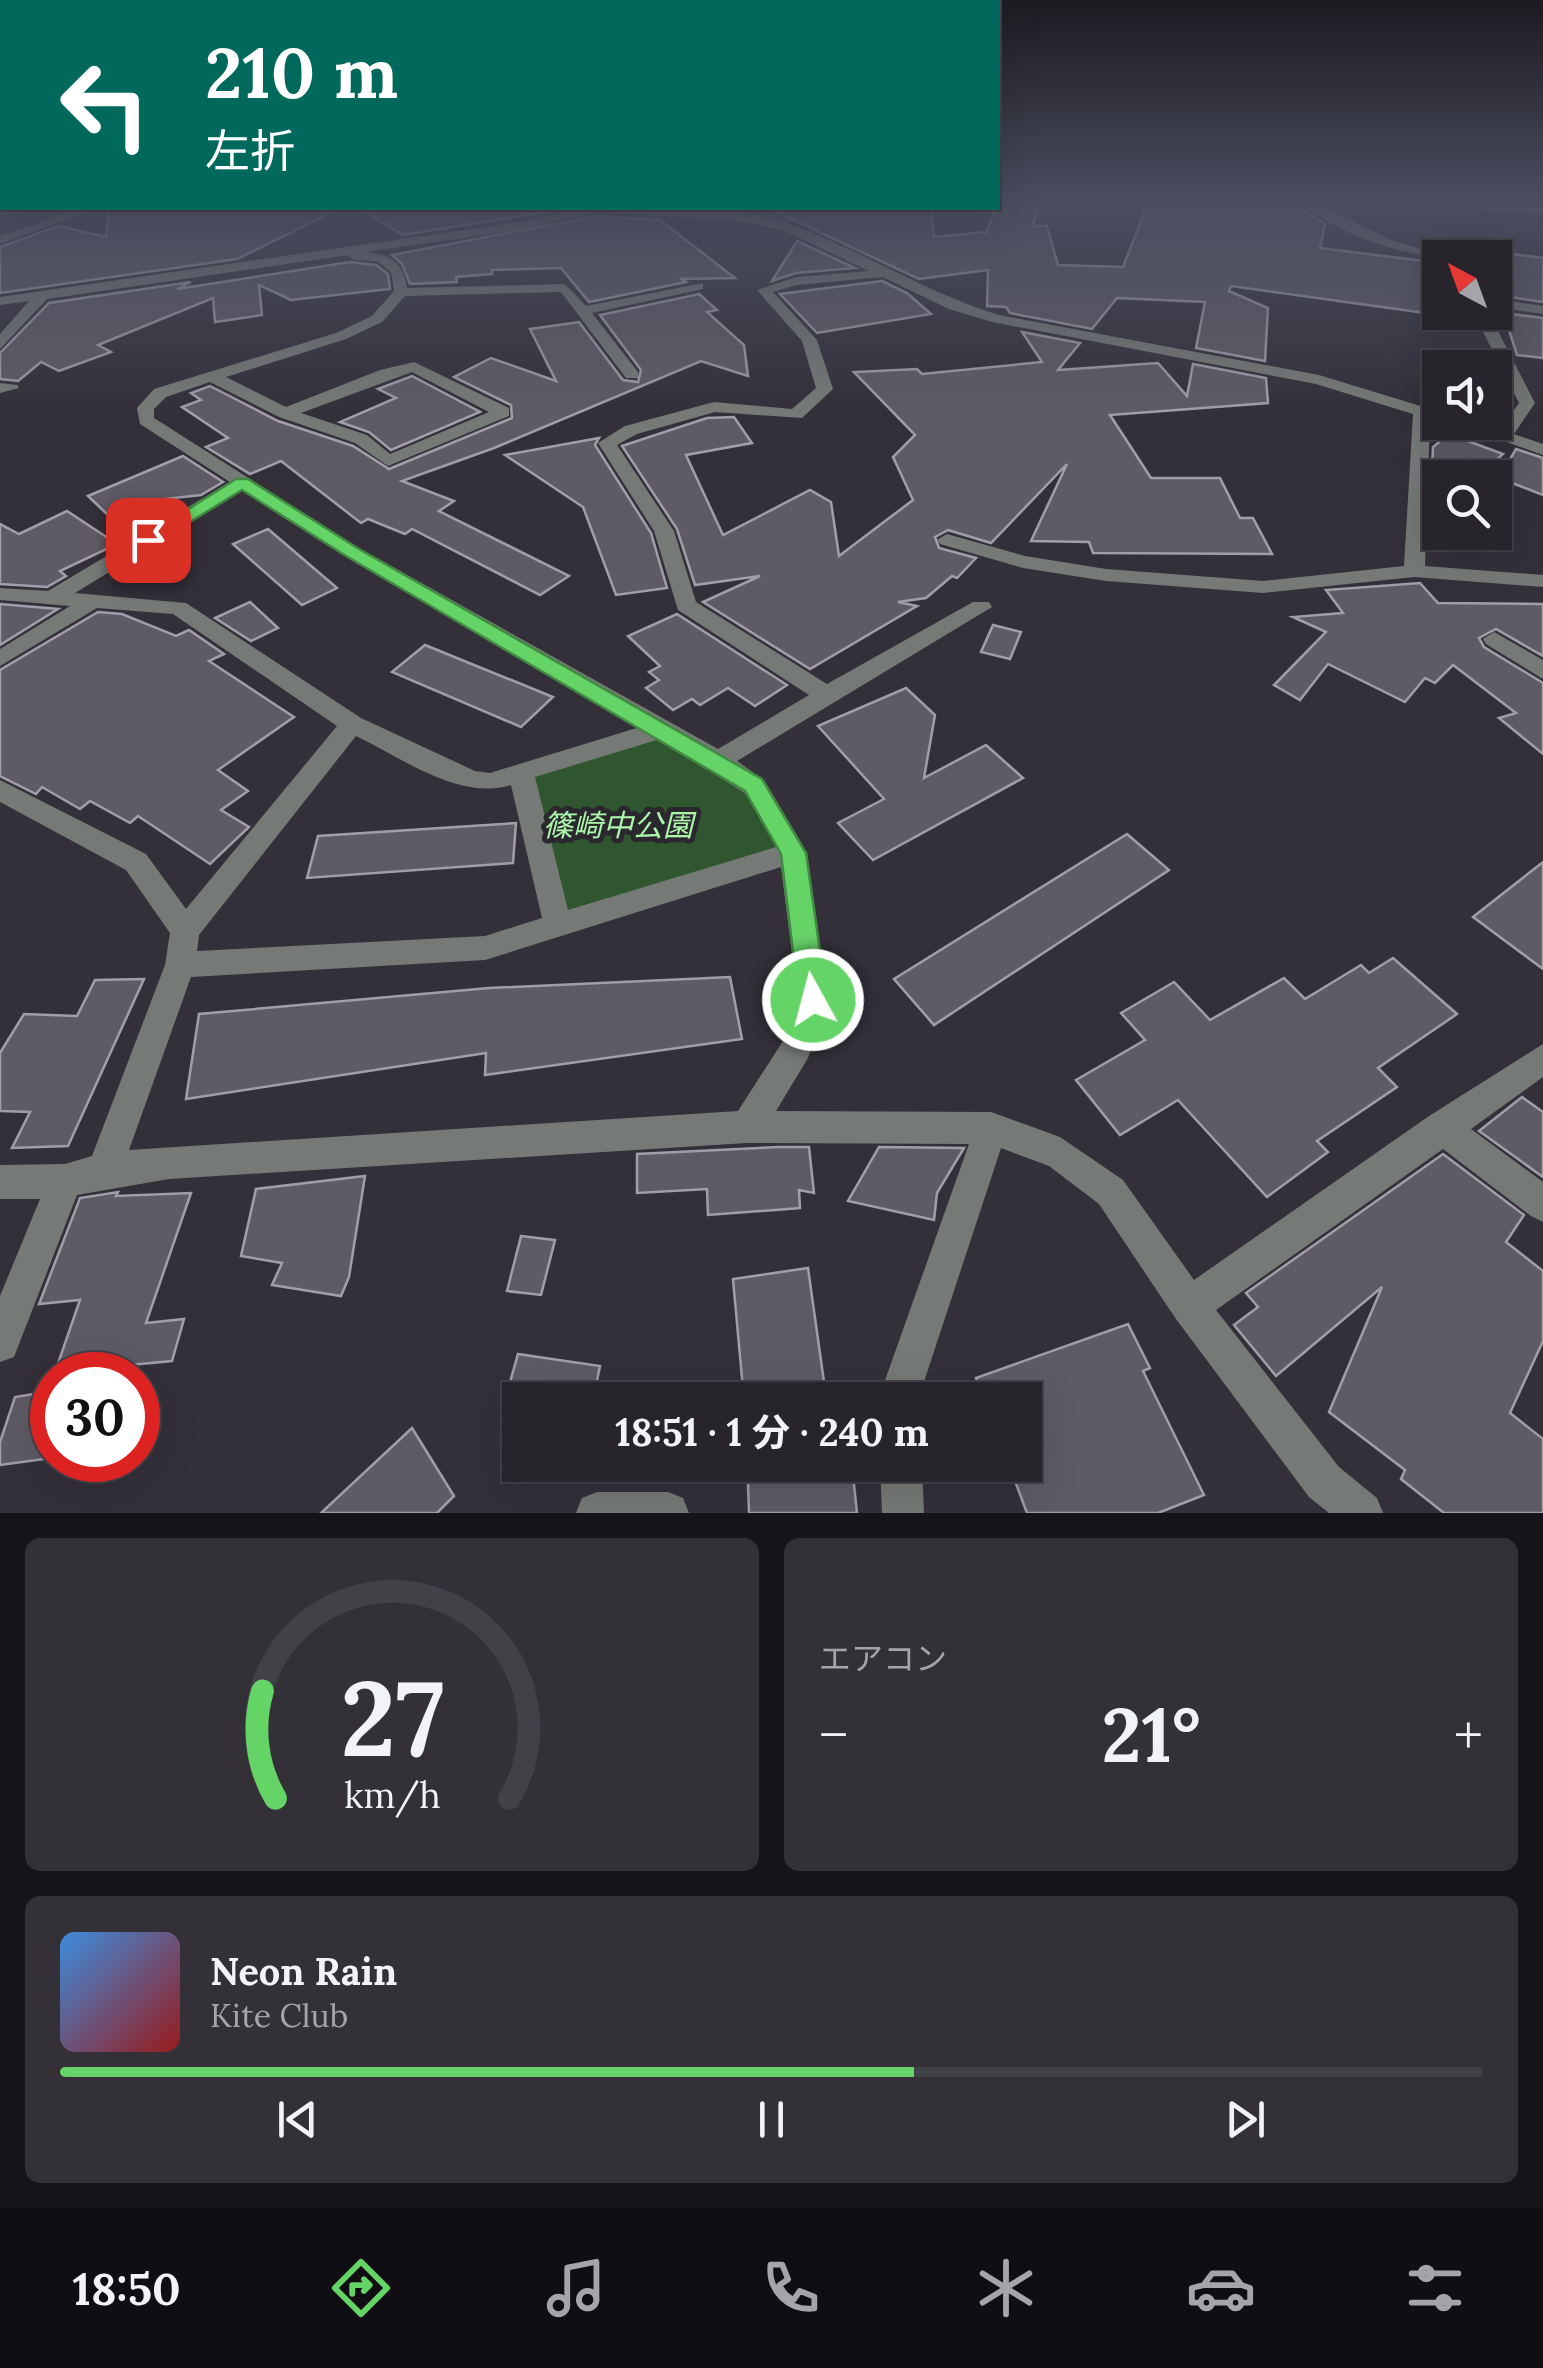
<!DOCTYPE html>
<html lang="ja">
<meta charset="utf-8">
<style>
:root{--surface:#27242c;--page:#333038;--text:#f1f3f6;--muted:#a4a4a9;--line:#434148;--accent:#65d467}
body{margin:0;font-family:Lora,"Noto Sans JP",serif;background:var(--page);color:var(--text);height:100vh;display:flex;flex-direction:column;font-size:38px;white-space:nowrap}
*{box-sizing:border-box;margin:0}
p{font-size:32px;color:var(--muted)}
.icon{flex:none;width:55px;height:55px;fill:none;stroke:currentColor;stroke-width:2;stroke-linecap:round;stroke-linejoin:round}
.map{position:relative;height:1513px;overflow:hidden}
.side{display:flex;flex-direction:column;gap:25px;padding:25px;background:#151418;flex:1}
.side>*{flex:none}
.banner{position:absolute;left:0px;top:0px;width:1000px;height:210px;box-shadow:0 10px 40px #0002,0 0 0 2px var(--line);background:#00695c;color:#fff;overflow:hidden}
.needle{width:65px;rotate:319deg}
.buttons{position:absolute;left:1422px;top:240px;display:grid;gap:20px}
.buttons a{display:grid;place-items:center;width:90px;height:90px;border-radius:0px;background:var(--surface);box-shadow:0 10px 40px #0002,0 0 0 2px var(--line);font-size:50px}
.speed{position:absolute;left:30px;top:1352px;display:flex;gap:20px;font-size:50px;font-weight:700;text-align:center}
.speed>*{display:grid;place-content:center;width:130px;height:130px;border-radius:50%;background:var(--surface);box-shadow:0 10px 40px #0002,0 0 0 2px var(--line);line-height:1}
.speed .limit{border:15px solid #d22;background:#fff;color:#111}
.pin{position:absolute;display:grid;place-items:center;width:85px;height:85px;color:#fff;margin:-42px;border-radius:20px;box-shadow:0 5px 15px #0006}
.me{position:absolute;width:110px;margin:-55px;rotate:353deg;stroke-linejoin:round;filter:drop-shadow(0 0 8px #0008)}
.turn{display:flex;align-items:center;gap:35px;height:210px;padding:0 40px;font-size:45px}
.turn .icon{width:130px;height:130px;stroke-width:2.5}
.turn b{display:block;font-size:70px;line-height:85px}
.big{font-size:75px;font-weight:700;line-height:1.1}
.side .card{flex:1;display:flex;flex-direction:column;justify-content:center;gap:15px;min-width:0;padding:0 35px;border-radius:15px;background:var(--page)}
.side .dial{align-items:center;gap:0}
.dial svg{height:260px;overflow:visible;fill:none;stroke:var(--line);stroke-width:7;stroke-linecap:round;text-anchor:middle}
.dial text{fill:var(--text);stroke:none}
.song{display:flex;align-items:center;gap:30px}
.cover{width:120px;height:120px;border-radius:15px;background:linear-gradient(135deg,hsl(210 70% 55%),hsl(0 70% 35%))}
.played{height:10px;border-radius:5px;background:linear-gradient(90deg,var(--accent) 60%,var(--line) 60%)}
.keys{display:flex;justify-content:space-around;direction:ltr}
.heat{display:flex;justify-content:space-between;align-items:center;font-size:55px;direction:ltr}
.side .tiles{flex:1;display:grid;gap:25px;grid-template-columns:1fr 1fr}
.card:last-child{grid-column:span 2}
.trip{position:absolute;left:502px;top:1382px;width:540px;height:100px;border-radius:0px;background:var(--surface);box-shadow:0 10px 40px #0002,0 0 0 2px var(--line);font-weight:700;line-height:100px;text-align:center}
.dock{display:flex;height:160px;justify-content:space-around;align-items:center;background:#100e12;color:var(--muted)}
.dock .icon{width:70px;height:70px}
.dock .current{color:var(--accent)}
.dock b{font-size:45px;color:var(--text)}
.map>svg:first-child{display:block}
.green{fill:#30562f}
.building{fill:#5f5b65;stroke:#a29ea9;stroke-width:2.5}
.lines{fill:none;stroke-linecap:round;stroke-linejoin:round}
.minor{fill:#767a76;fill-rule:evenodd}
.route{fill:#65d467;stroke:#428a43;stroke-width:2.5}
.labels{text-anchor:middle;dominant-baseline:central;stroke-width:10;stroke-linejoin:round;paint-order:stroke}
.park-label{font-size:30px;font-style:italic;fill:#abf6a9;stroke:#2a272f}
</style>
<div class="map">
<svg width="1543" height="1513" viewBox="0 0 1543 1513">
<rect width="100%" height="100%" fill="#34303a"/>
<path class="green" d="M 660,730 L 754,785 L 793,853 L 558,926 L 521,772 Z"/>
<g class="building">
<path d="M 1149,200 L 1207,200 L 1304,211 L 1325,224 L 1320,248 L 1440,263 L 1440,315 L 1231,286 L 1229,291 L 1268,308 L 1265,361 L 1196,348 L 1205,302 L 1117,298 L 1092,329 L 1010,313 L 1006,307 L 987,306 L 988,270 L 919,279 L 768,208 L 931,208 L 934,237 L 987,232 L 998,202 L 1038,205 L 1033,226 L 1047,226 L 1058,265 L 1123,267 Z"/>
<path d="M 109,208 L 341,208 L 237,259 L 0,293 L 0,247 L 58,226 L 106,237 Z"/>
<path d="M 358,208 L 570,208 L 403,235 Z"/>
<path d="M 597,216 L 660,220 L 735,278 L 682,279 L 686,282 L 589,302 L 561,268 L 492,270 L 492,274 L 456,277 L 457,282 L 410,284 L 402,264 L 392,255 Z"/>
<path d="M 797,241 L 855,268 L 796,273 L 772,281 Z"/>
<path d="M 1495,252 L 1543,258 L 1543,302 L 1495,295 Z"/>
<path d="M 350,262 L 376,265 L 388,274 L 390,289 L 291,300 L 259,285 L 262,315 L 215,322 L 213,298 L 98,345 L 111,352 L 59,371 L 41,362 L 18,381 L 0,379 L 0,353 L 49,303 L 191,282 L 177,289 Z"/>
<path d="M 882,281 L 907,293 L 931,314 L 817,333 L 780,294 Z"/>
<path d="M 699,294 L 717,310 L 707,312 L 744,345 L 748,376 L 701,361 L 494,448 L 402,481 L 454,501 L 439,511 L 569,576 L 540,595 L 412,529 L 405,534 L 368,519 L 361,523 L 281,461 L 250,474 L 206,447 L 228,438 L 182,407 L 201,400 L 191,393 L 210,386 L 278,421 L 353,446 L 389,469 L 512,418 L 511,405 L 454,377 L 491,358 L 556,381 L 530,329 L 579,322 L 623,380 L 638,382 L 641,370 L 600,315 Z"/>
<path d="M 1495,312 L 1543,318 L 1543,358 L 1517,355 L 1507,324 L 1498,323 Z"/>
<path d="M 1022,332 L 1080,343 L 1058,370 L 1158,363 L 1187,396 L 1193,364 L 1266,378 L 1268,403 L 1110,415 L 1151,478 L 1220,478 L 1240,518 L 1253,518 L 1272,554 L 1093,553 L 1089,542 L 1031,541 L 1067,464 L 991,543 L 948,530 L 935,537 L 939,548 L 976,558 L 957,578 L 952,576 L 926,598 L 898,602 L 917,606 L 810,669 L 703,602 L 760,576 L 695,585 L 677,529 L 622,446 L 707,418 L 734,417 L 752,443 L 686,455 L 723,535 L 810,490 L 831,502 L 839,556 L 913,500 L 893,457 L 915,435 L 854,372 L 917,369 L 922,374 L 1042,362 Z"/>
<path d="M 412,376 L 480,412 L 391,450 L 369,432 L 340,422 L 396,398 L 378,389 Z"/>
<path d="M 1449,434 L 1503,454 L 1476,478 L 1440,478 L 1440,492 L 1431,490 L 1433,447 Z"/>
<path d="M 599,438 L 595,445 L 651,533 L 667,588 L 616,595 L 583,507 L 505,455 Z"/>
<path d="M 1516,449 L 1543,458 L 1543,495 L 1499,478 Z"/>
<path d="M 183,456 L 223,482 L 201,495 L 156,500 L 111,518 L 88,496 Z"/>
<path d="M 67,511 L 117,544 L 60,571 L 66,576 L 47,587 L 0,584 L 0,524 L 19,534 Z"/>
<path d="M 268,529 L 337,588 L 302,605 L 233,544 Z"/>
<path d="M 1420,583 L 1438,603 L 1543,604 L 1543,656 L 1496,629 L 1479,638 L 1484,647 L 1543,683 L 1543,754 L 1499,718 L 1516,713 L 1453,665 L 1435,683 L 1425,678 L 1405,702 L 1328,664 L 1300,700 L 1274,685 L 1326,632 L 1293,617 L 1343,613 L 1326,590 Z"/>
<path d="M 250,602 L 278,628 L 251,641 L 215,618 Z"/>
<path d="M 0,604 L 58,609 L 0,645 Z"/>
<path d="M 98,612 L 122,614 L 176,636 L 189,630 L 224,654 L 209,661 L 294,717 L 218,770 L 248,791 L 221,810 L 249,827 L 210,864 L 138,816 L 130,823 L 90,801 L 80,809 L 42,787 L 36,794 L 0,776 L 0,670 Z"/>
<path d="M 677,614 L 787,685 L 755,706 L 728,688 L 700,705 L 692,699 L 673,710 L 646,688 L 659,680 L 649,672 L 660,666 L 628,636 Z"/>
<path d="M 993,625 L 1021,632 L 1010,659 L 981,652 Z"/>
<path d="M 425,645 L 553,697 L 521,727 L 392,672 Z"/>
<path d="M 906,688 L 935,715 L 924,778 L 986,745 L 1023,778 L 873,860 L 838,823 L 884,799 L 818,726 Z"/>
<path d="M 516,823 L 513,863 L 307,878 L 318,836 Z"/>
<path d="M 1127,834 L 1169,870 L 934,1025 L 894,979 Z"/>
<path d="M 1543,862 L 1543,969 L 1473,917 Z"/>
<path d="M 1393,958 L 1457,1014 L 1378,1068 L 1397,1087 L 1317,1141 L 1328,1152 L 1267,1197 L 1178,1100 L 1120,1135 L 1076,1080 L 1145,1040 L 1121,1013 L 1174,982 L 1210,1020 L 1284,978 L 1305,999 L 1361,965 L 1369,973 Z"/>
<path d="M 730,977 L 742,1039 L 485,1075 L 486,1053 L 186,1099 L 199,1014 L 489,988 Z"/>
<path d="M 144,979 L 68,1146 L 12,1148 L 30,1112 L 0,1111 L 0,1053 L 24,1014 L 77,1016 L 95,980 Z"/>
<path d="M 1522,1097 L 1543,1112 L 1543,1177 L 1479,1131 Z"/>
<path d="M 779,1147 L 809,1147 L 814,1193 L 799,1190 L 800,1208 L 708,1215 L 707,1189 L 637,1193 L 637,1154 Z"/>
<path d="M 879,1147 L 964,1148 L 937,1193 L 934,1220 L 848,1201 Z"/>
<path d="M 1443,1154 L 1524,1215 L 1506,1242 L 1543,1271 L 1543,1341 L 1510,1413 L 1543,1439 L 1543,1513 L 1444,1513 L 1401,1479 L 1405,1470 L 1329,1412 L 1382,1287 L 1276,1376 L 1234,1325 L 1258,1307 L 1246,1293 Z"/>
<path d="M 365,1176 L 349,1277 L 341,1296 L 272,1285 L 282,1263 L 241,1256 L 256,1189 Z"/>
<path d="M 118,1192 L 116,1196 L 191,1193 L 146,1323 L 184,1319 L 172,1361 L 55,1372 L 80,1300 L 39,1304 L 80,1198 Z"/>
<path d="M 521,1236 L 555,1240 L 541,1295 L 507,1291 Z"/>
<path d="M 808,1268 L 825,1389 L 744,1400 L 733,1279 Z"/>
<path d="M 1128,1324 L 1150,1368 L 1143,1371 L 1204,1495 L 1158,1513 L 1027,1513 L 1009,1465 L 1025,1465 L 1025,1400 L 984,1400 L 976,1378 Z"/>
<path d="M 518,1354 L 600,1366 L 593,1400 L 505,1400 Z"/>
<path d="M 52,1391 L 52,1458 L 0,1465 L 0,1442 L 15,1397 Z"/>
<path d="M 412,1428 L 454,1496 L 437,1513 L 321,1513 Z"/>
<path d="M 768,1465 L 852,1465 L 857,1513 L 749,1513 L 748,1484 Z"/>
</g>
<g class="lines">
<g class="minor">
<path d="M 1295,200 L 1310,200 L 1393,241 L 1458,258 C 1405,258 1340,235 1295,200 Z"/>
<path d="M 1425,200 L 1543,206 L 1543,214 L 1431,204 Z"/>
<path d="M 81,208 L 97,208 L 0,244 L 0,236 Z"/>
<path d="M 586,208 C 648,208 735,203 793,225 C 864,252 927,293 999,315 L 1319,375 L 1440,412 L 1440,422 L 1430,419 L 1425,566 L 1543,575 L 1543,587 L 1414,577 L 1263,593 L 1106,581 L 1023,568 L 940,544 L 937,540 L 947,534 L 1025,556 L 1106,569 L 1263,581 L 1404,566 L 1413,414 L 1316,384 L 992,322 L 949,309 L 883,277 L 797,285 L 773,292 L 817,340 L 833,389 L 802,418 L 715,412 L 637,434 L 617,445 L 674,531 L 696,602 L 827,684 L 973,602 L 989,602 L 992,607 L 737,761 L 764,780 L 807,853 L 828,1000 L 808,1058 L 776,1111 L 991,1112 L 1060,1137 L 1123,1180 L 1194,1280 L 1429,1116 L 1543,1044 L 1543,1077 L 1471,1129 L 1543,1182 L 1543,1222 L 1531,1216 L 1443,1149 L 1216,1310 L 1339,1467 L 1377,1498 L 1383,1513 L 1329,1513 L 1309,1497 L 1176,1319 L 1099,1204 L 1049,1166 L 1001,1148 L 918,1400 L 878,1400 L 969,1144 L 747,1143 L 169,1179 L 77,1195 L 14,1357 L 0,1362 L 0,1296 L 40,1199 L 0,1199 L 0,1165 L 65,1164 L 92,1156 L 165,965 L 170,933 L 126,870 L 0,802 L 0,780 L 146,854 L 186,909 L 337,726 L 173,614 L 97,608 L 0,666 L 0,649 L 70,606 L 0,600 L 0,588 L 48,591 L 230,482 L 140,424 L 137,408 L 154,389 L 336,333 L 372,316 L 394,291 L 391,272 L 377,261 L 354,260 L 348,255 L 47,299 L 0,349 L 0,334 L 29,301 L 0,305 L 0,297 L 519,222 ZM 597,212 L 739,221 L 783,230 L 869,271 L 796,277 L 757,290 L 802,341 L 816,388 L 792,409 L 714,402 L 625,426 L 598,443 L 654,531 L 678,610 L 809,695 L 718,749 L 359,548 L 154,418 L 154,409 L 166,397 L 210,382 L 279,417 L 355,443 L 388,466 L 509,416 L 509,408 L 414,362 L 380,370 L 286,407 L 226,377 L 346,339 L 382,322 L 405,296 L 561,292 L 626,378 L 638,378 L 638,372 L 592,313 L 703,289 L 703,283 L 586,306 L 565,284 L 407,288 C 404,263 389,253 364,252 L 519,230 ZM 412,372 L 489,412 L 390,454 L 367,435 L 301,413 ZM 243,490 L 345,556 L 640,727 L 490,773 L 475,771 L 361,718 L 186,603 L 75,593 ZM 356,736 C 402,758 459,801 511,785 L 542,918 L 485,936 L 197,951 L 199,935 ZM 660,739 L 746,794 L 776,847 L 568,910 L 535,777 ZM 781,867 L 798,1000 L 783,1041 L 738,1111 L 129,1150 L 191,977 L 485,960 Z"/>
<path d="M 1495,299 L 1543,306 L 1543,314 L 1495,307 Z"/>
<path d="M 1473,312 L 1488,312 L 1535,403 L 1514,434 L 1543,444 L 1543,455 L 1451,422 L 1478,422 L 1500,430 L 1519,403 Z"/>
<path d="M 0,383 L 17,385 L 19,388 L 0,393 Z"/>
<path d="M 1494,632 L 1543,660 L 1543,679 L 1486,644 L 1483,639 Z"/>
<path d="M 880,1465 L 922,1465 L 924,1513 L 882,1513 Z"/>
<path d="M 597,1492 L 668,1492 L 683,1498 L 689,1513 L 576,1513 L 582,1498 Z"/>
</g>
</g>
<linearGradient id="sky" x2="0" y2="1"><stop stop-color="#1d1a20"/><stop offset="0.49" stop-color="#4a4e60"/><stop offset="1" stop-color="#4a4e60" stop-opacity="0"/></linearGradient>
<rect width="1543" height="412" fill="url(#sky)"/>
<path class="route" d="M 236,479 L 248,479 L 359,549 L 762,779 L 806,853 L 827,1000 L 823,1008 L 813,1012 L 803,1008 L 799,1000 L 781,854 L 745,791 L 346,556 L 242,490 L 154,544 L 139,540 Z"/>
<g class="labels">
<g class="park-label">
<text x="618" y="825">篠崎中公園</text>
</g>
</g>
</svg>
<div class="buttons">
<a><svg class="needle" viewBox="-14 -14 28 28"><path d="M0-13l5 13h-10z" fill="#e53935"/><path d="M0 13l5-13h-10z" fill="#a4a4a9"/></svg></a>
<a><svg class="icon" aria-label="sound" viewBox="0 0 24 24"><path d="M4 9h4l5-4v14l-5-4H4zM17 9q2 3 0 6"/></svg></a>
<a><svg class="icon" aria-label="search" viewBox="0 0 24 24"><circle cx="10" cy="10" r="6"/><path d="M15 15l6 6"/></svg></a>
</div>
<div class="speed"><div class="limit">30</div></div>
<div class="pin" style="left:148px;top:540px;background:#d93025"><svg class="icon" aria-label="arrive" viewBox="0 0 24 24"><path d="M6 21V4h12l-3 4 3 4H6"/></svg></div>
<svg class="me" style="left:813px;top:1000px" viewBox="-20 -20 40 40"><circle r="17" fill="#65d467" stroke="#fff" stroke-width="3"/><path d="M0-11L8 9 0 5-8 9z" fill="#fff"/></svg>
<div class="trip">18:51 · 1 分 · 240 m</div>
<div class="banner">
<div class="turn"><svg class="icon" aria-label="left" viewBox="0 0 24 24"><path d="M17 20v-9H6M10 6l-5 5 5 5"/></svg><div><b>210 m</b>左折</div></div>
</div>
</div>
<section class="side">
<div class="tiles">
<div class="card dial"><svg viewBox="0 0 100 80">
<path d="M14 69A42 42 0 1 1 86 69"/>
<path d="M14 69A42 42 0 0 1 10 36" stroke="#65d467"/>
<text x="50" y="56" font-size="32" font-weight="700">27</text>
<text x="50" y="72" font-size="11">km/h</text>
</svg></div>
<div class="card"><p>エアコン</p>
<div class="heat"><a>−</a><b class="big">21°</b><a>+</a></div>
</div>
<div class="card">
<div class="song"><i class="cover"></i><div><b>Neon Rain</b><p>Kite Club</p></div></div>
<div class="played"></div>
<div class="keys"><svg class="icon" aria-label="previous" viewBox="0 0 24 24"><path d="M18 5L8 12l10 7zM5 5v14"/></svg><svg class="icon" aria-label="pause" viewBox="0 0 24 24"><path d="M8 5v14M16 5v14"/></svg><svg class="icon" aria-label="next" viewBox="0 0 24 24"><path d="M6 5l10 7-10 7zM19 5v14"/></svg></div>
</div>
</div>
</section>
<nav class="dock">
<b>18:50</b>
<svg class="icon current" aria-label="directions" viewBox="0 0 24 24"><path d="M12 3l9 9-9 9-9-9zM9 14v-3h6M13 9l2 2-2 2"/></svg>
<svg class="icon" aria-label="music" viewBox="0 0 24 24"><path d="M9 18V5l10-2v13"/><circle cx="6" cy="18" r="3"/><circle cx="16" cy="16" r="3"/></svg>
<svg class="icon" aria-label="phone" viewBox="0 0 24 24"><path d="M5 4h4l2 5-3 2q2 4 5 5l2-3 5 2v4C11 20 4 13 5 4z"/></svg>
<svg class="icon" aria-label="climate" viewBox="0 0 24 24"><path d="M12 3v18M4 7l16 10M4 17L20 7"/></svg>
<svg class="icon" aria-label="car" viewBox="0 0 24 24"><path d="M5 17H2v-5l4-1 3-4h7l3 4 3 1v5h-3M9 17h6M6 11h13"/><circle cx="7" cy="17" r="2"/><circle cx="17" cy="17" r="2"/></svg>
<svg class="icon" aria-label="filters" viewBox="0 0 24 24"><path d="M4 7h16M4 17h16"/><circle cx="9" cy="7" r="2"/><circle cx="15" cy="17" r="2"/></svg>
</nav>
